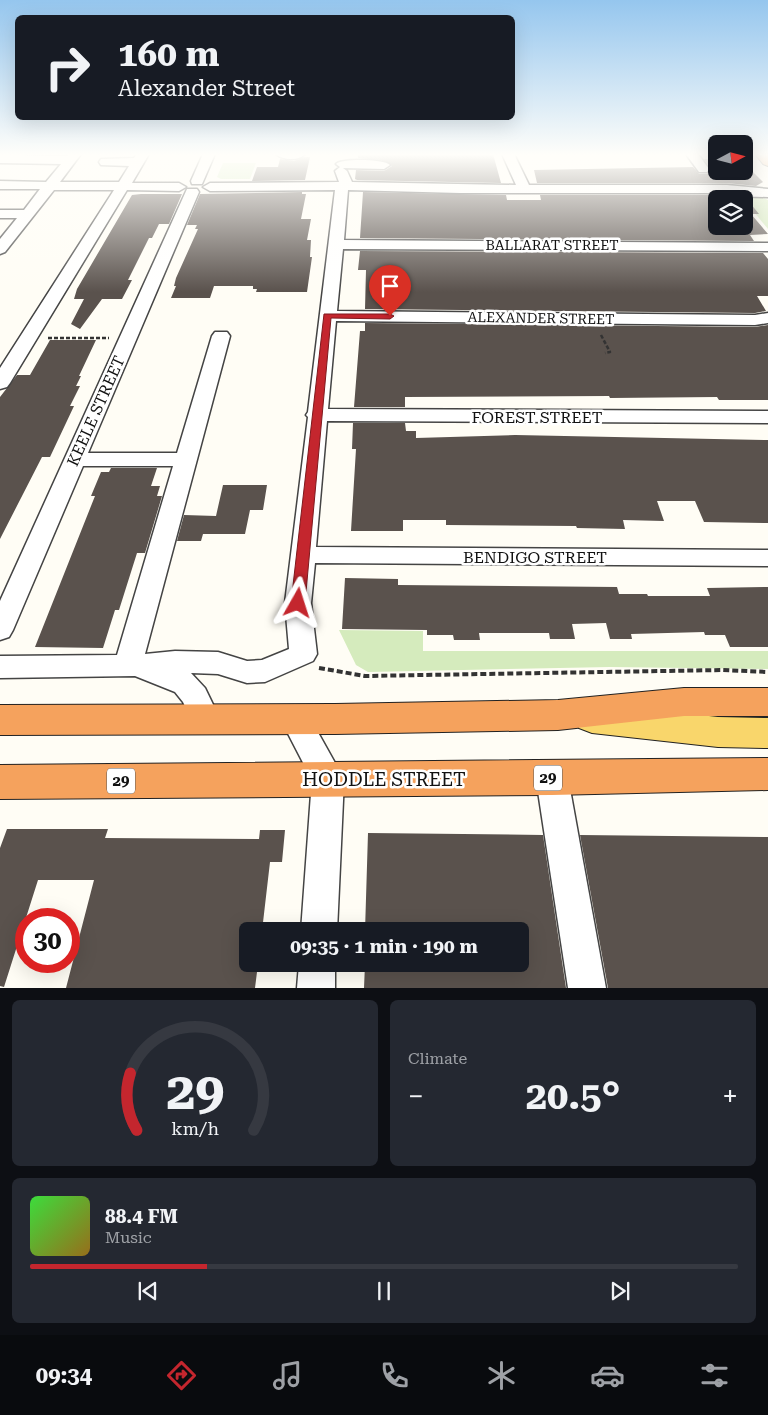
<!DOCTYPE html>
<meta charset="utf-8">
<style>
:root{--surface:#171b24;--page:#242831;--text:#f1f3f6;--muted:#9ea1a6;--line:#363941;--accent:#c4262e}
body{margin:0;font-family:"Roboto Serif",serif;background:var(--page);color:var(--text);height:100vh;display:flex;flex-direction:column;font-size:19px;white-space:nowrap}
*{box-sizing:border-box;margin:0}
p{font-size:16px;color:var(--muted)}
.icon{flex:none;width:28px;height:28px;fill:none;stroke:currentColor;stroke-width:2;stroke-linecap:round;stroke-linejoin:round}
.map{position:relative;height:988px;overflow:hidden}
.panel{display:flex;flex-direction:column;gap:12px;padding:12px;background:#0d0f14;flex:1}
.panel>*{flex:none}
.hud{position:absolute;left:15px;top:15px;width:500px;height:105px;border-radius:8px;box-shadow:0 5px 20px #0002;background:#171b24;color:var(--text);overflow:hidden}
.needle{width:32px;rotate:83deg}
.tools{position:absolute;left:708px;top:135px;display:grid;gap:10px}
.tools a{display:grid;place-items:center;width:45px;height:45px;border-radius:8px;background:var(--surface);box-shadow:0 5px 20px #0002;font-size:25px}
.speed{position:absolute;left:15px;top:908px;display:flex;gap:10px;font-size:25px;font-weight:700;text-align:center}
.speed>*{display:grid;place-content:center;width:65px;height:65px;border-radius:50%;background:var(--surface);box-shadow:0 5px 20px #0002;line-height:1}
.speed .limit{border:8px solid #d22;background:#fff;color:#111}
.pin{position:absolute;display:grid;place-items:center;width:42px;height:42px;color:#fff;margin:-51px -21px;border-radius:50% 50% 50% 0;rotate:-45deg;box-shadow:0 0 5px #0007}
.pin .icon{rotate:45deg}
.me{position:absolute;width:55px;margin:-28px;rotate:6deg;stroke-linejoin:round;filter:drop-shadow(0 0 4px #0008)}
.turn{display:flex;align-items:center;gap:18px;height:105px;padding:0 20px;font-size:22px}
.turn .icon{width:65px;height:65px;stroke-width:2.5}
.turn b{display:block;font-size:35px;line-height:42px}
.big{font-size:38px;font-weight:700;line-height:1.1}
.panel .tile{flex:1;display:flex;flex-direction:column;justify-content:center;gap:8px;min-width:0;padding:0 18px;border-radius:8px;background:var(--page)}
.panel .dial{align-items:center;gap:0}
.dial svg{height:130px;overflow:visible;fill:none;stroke:var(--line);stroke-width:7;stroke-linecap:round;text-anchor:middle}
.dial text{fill:var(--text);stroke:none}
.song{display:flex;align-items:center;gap:15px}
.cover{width:60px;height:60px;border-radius:8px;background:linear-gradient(135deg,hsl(120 70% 55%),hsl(40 70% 35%))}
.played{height:5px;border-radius:2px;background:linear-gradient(90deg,var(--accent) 25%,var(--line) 25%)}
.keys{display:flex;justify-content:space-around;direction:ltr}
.heat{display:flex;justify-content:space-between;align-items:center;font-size:28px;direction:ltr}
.panel .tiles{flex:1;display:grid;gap:12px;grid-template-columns:1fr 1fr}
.tile:last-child{grid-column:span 2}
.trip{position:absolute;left:239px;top:922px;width:290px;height:50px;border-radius:8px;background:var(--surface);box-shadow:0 5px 20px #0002;font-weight:700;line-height:50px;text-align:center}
.tabs{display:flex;height:80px;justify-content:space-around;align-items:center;background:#090b0e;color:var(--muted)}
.tabs .icon{width:35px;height:35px}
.tabs .current{color:var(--accent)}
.tabs b{font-size:22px;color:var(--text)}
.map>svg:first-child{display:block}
.green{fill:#d5ebbd}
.building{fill:#5a524d;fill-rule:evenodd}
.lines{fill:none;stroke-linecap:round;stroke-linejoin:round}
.minor-casing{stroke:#444;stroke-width:3}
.major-casing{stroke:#222;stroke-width:2}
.highway-casing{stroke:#222;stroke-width:2}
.path-far1{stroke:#333;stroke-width:2.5;stroke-dasharray:4 2;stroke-linecap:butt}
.path{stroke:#333;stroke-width:4;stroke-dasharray:6 3;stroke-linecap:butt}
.minor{fill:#fff;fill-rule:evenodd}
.major{fill:#f9d66b;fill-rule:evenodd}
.highway{fill:#f5a25d;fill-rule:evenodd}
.route{fill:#c4262e;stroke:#7f191e}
.labels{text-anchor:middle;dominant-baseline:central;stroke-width:5;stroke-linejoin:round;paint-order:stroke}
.far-street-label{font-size:14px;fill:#111;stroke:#fff}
.shield{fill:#fff;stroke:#585858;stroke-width:1}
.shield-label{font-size:15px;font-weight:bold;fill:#111}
.street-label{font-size:16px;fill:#111;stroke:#fff}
.near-street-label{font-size:19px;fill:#111;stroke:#fff}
</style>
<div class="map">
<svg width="768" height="988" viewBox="0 0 768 988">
<rect width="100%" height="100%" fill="#fffdf5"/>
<g class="green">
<path d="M 223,163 L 256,163 L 250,179 L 221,179 L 217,177 Z"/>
<path d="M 740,195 L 760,196 L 768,200 L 768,229 Z"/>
<path d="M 339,630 L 423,631 L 423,651 L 768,651 L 768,669 L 610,667 L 368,672 L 356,665 Z"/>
</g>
<g class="building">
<path d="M 358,154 L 493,154 L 501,183 L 357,180 L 355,179 L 356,170 L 384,171 L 392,166 L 381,160 L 358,158 Z"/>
<path d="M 711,154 L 716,154 L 716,171 L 744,171 L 744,163 L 763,182 L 756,186 L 727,183 L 537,183 L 534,170 L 693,167 L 699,174 L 707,174 L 711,169 L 704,159 L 715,159 Z"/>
<path d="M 304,157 L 310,157 L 305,180 L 252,181 L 257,167 L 278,167 L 280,159 L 294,161 Z"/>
<path d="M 302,192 L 302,194 L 306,194 L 301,219 L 311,219 L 307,240 L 311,240 L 310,257 L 312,257 L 307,292 L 256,292 L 257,289 L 253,289 L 253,286 L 214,286 L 210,298 L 171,298 L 176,286 L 174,286 L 176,278 L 198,229 L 195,229 L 197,225 L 187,225 L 200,194 Z"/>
<path d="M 363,192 L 506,195 L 507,200 L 541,200 L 540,195 L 723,195 L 729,198 L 746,198 L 759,214 L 751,214 L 768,234 L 750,235 L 754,241 L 360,238 ZM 716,199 L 744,199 L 744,226 L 716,226 Z"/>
<path d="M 141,194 L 182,194 L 169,224 L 159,224 L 152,238 L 149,238 L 128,280 L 132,280 L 122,299 L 102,299 L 80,329 L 71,324 L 84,299 L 74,299 L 77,289 L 132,195 Z"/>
<path d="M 360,251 L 763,253 L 768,259 L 768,296 L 757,296 L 766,311 L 755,313 L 365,309 L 366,270 L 358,270 Z"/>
<path d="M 365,323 L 755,327 L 768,325 L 768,400 L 719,400 L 717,397 L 610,398 L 609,396 L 405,397 L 405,407 L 354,407 L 360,331 L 365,331 Z"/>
<path d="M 50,340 L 96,340 L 79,376 L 81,376 L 76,386 L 80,386 L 70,406 L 74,406 L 50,457 L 42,457 L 0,539 L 0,397 L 17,375 L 30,375 Z"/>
<path d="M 353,423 L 405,423 L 406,431 L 416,431 L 416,438 L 515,435 L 768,440 L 768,523 L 704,522 L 695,501 L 657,501 L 664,521 L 623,520 L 625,529 L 577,528 L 576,526 L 446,525 L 446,520 L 403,520 L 403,531 L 351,531 L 356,449 L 352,449 Z"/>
<path d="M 111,468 L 157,468 L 151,486 L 160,486 L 157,496 L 162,496 L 145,553 L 137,553 L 119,610 L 115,610 L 103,648 L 35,647 L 95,496 L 91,496 L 101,472 L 109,472 Z"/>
<path d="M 223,485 L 267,485 L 263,510 L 250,510 L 245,534 L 203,534 L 201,541 L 177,541 L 184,515 L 216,516 Z"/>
<path d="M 345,578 L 398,579 L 398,585 L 617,587 L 619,594 L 647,594 L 648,596 L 710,596 L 707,588 L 768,587 L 768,647 L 730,647 L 725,635 L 705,635 L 704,632 L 631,634 L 632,639 L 610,639 L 606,623 L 572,624 L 575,639 L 550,639 L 549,633 L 479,633 L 480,640 L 454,640 L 453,635 L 427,635 L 427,630 L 342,629 Z"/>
<path d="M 7,829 L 108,829 L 105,838 L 259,839 L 260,830 L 285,830 L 282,862 L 270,862 L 262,931 L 248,931 L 248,964 L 258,964 L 255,988 L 66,988 L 94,880 L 38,880 L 4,987 L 0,986 L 0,848 Z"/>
<path d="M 368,833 L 543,835 L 566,988 L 364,988 L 365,964 L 520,964 L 520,931 L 365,931 Z"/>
<path d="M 580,835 L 768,837 L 768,988 L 608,988 Z"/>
</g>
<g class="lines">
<defs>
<g id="minor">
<path d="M 69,154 L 81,154 L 60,182 L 119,182 L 129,166 L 101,165 L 99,162 L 101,159 L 134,158 L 137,154 L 149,154 L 132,183 L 179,183 L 186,187 L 179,191 L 127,190 L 10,383 L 7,387 L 0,389 L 0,368 L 114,190 L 54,190 L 5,252 L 0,254 L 0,239 L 17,218 L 0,218 L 0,210 L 24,210 L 40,189 L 0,189 L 0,181 L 46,182 L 61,164 L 0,163 L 0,155 L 67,156 Z"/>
<path d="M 203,154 L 215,154 L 202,184 L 192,184 L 191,181 Z"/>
<path d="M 276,154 L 303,154 L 304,155 C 298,161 282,160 276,154 Z"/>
<path d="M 502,154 L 514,154 L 529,185 L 727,185 L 768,189 L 768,197 L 729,196 L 723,193 L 460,193 L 348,190 L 344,240 L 768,243 L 768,251 L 343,249 L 337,311 L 755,315 L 768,313 L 768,323 L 755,325 L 336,321 L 328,409 L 768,411 L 768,423 L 327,421 L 316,547 L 768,550 L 768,566 L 315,563 L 311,603 L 317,654 L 313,661 L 265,682 L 247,683 L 218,674 L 191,673 L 205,688 L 220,719 L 215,728 L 205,731 L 195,728 L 183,702 L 175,692 L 135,676 L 0,678 L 0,656 L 117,655 L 173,466 L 83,466 L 13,630 L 9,637 L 0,640 L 0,601 L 187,189 L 197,189 L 199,192 L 88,453 L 177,453 L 212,336 L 215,332 L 227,332 L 230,336 L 145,654 L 175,651 L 218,652 L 247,661 L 262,660 L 289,649 L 285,603 L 308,417 L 306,415 L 308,412 L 335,190 L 210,191 L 203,187 L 210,183 L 339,182 L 335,171 L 340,167 L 336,164 C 341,158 385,159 390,165 L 384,169 L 343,168 L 347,171 L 352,182 L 516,185 Z"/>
<path d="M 686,154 L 698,154 L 709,169 L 707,172 L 699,172 Z"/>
<path d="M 296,708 L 306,711 L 344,779 L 337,931 L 301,931 L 312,780 L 281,720 L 286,711 Z"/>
<path d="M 552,764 L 563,768 L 568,778 L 606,988 L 568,988 L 536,778 L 541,768 Z"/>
<path d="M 299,964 L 335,964 L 335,988 L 297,988 Z"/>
</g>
<path id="major" d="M 592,703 L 718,717 L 768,718 L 768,748 L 718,747 L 592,733 L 579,728 L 574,718 L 579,708 Z"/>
<g id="highway">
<path d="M 755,154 L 768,154 L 768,166 L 763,164 Z"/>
<path d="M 684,688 L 768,688 L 768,716 L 684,716 L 558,730 L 335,734 L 0,735 L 0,705 L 335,704 L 558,700 Z"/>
<path d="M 768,758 L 768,790 L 552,795 L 0,799 L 0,765 Z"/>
</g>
</defs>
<use href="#minor" class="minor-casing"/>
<use href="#major" class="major-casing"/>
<use href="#highway" class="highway-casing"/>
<g class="path-far1">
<path d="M 601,335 L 610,352 L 605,353"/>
<path d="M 48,338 L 109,338"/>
</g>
<path class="path" d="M 319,668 L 365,676 L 722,670 L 768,672"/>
<use href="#minor" class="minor"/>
<use href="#major" class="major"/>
<use href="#highway" class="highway"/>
</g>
<linearGradient id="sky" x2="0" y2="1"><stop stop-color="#95c6ee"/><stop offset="0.53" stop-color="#fffefa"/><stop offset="1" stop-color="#fffefa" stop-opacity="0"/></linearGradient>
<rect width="768" height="292" fill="url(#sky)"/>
<path class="route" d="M 324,314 L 390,314 L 394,316 L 390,319 L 331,318 L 305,603 L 298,608 L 291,603 Z"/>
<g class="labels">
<g class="far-street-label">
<text x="552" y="245">BALLARAT STREET</text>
<text transform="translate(541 318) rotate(1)">ALEXANDER STREET</text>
</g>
<g class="shield">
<rect x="534" y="765.5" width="28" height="25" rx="4"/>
<rect x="107" y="768.5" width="28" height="25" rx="4"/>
</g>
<g class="shield-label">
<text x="548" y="778">29</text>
<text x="121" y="781">29</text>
</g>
<g class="street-label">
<text transform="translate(96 411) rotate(-66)">KEELE STREET</text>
<text x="537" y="417">FOREST STREET</text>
<text x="535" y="557">BENDIGO STREET</text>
</g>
<g class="near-street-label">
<text x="384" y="779">HODDLE STREET</text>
</g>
</g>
</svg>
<div class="tools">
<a><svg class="needle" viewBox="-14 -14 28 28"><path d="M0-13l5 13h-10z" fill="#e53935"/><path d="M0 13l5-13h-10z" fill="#9ea1a6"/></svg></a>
<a><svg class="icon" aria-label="layers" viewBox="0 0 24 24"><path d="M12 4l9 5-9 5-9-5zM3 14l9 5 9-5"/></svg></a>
</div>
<div class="speed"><div class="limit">30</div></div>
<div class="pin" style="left:390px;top:316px;background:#d93025"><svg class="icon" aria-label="arrive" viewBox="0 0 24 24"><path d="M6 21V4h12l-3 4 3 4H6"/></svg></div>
<svg class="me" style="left:298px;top:603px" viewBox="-20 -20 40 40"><path d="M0-17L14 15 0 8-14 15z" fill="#c4262e" stroke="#fff" stroke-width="4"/></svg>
<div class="trip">09:35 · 1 min · 190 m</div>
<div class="hud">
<div class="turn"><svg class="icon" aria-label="right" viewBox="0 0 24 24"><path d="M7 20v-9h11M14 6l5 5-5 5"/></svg><div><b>160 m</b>Alexander Street</div></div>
</div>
</div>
<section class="panel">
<div class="tiles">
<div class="tile dial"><svg viewBox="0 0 100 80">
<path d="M14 69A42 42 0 1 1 86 69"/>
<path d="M14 69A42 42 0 0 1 10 34" stroke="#c4262e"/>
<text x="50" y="56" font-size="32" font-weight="700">29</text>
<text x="50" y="72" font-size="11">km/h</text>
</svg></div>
<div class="tile"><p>Climate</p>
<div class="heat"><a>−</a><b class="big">20.5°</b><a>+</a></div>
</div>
<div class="tile">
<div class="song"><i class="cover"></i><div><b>88.4 FM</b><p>Music</p></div></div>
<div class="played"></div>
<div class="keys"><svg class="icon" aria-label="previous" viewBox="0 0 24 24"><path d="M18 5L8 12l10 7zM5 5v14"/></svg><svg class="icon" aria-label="pause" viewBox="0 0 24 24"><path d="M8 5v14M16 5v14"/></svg><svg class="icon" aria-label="next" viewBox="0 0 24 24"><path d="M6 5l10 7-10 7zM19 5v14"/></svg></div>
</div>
</div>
</section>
<nav class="tabs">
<b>09:34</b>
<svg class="icon current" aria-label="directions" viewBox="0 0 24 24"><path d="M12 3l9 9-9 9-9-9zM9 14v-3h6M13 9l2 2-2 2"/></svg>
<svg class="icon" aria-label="music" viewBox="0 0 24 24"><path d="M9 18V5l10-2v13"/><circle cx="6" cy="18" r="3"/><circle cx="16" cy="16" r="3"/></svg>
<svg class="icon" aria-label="phone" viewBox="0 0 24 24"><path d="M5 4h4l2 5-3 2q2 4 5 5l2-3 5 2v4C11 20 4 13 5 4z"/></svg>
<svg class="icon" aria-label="climate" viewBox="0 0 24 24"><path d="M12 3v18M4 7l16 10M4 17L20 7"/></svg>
<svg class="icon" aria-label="car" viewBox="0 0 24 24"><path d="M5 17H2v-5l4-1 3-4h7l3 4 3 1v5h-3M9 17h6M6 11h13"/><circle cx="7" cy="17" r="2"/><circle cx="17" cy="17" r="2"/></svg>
<svg class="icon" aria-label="filters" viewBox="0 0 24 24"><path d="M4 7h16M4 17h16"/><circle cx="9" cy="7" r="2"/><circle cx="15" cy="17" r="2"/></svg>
</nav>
